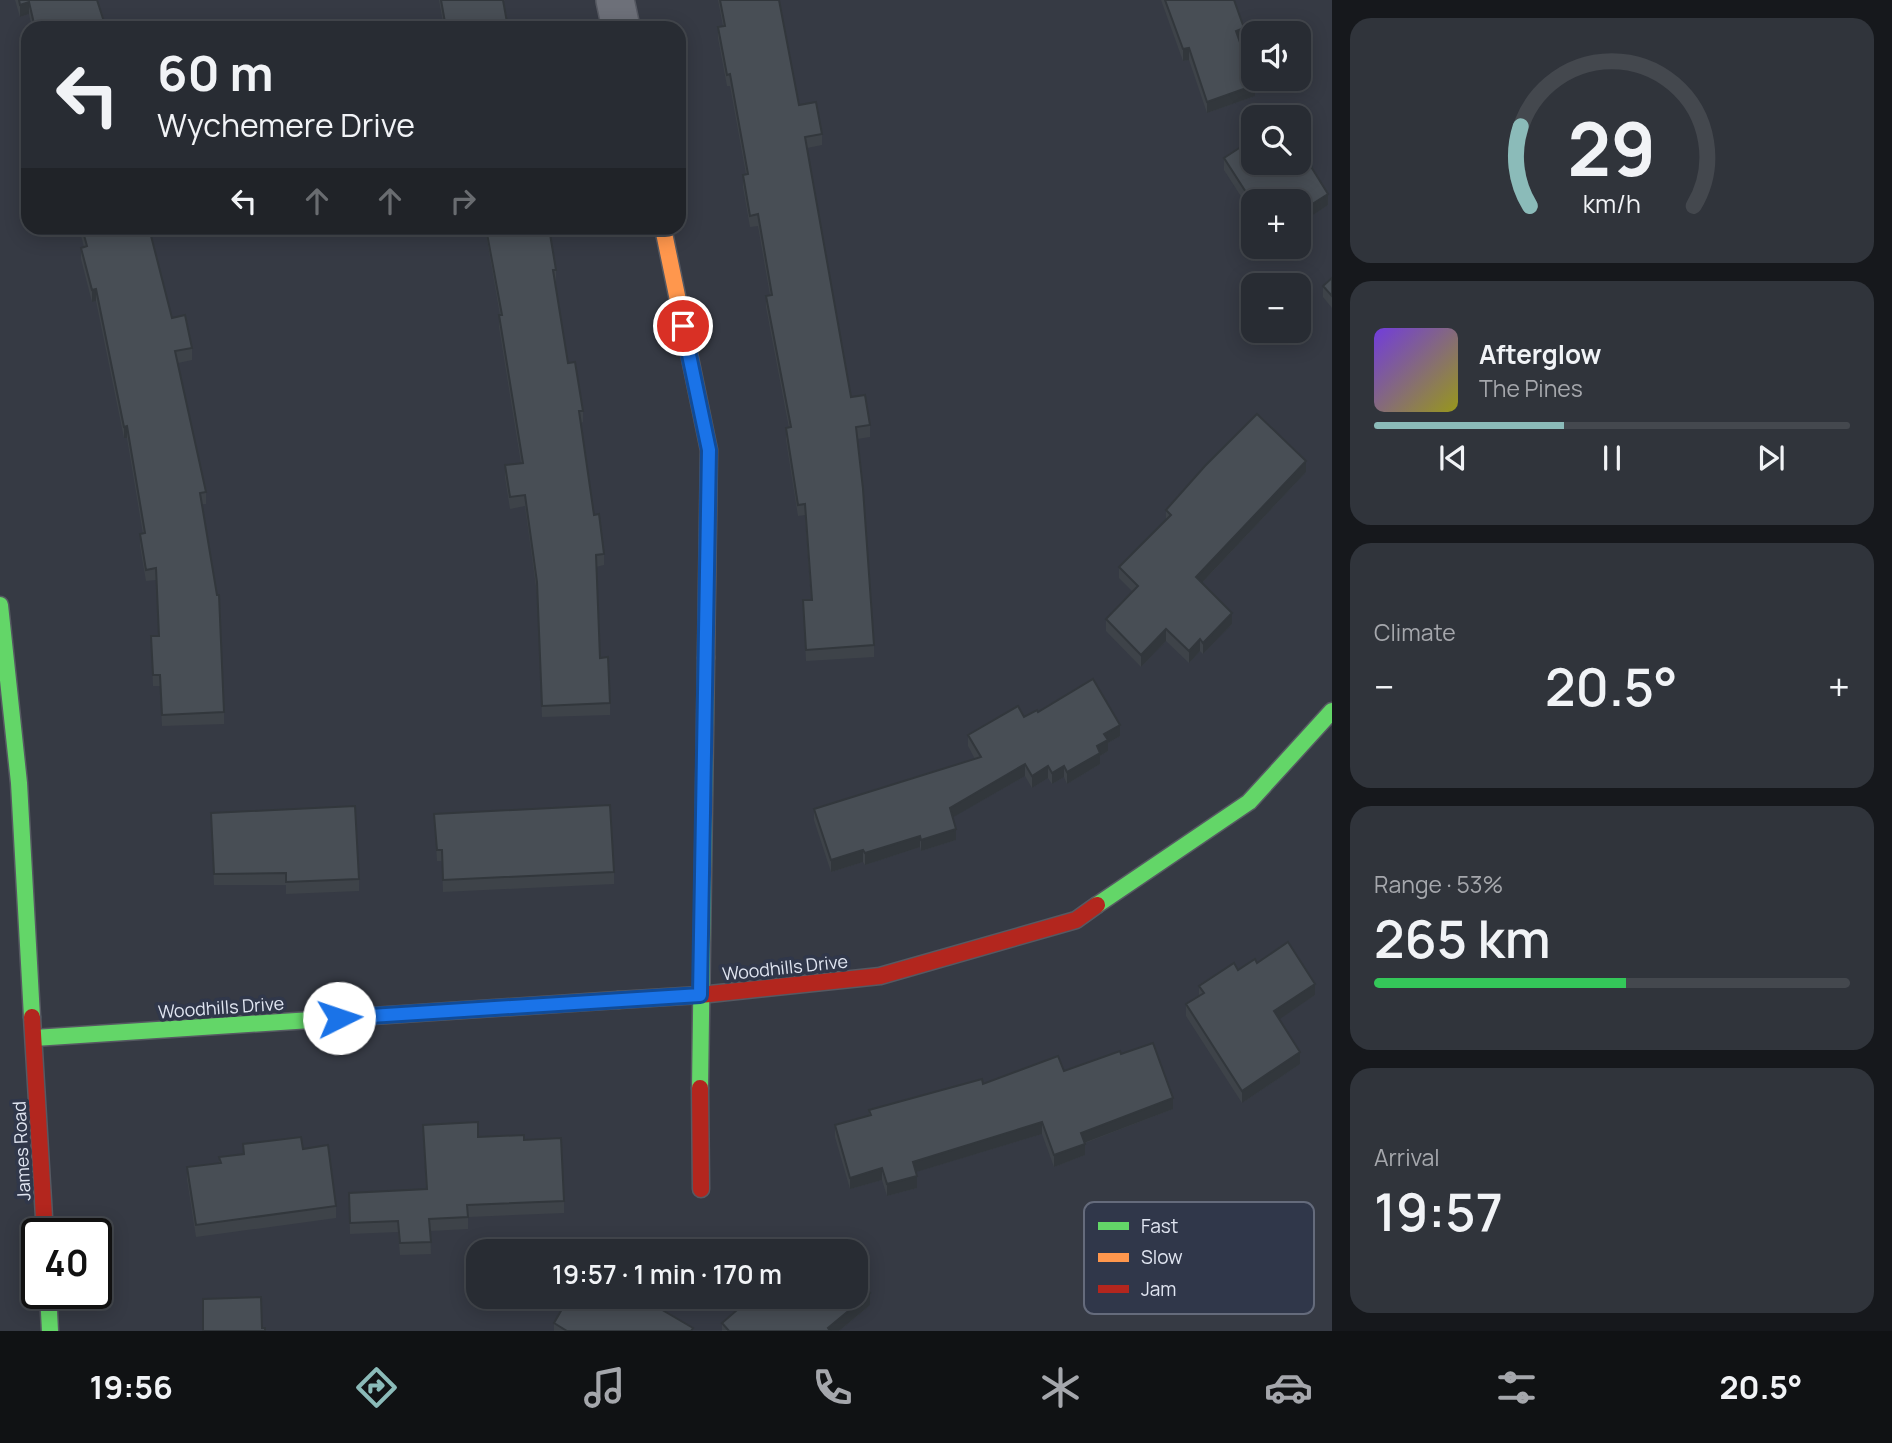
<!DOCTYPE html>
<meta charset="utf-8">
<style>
:root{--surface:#282c33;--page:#30343b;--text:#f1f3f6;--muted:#a5a7ac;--line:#44484e;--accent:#8bbbb9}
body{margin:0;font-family:Manrope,sans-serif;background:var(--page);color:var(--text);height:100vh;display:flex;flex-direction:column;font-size:26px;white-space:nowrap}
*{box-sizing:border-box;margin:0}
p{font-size:23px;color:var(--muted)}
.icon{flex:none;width:38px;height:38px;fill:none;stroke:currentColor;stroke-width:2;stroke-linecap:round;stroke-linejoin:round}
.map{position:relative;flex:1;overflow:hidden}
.sheet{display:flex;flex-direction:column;gap:18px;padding:18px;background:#16181c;width:560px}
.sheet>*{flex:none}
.hud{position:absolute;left:21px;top:21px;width:665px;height:214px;border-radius:21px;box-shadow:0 4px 18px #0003,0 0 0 2px var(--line);background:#282c33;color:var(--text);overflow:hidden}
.tools{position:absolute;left:1241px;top:21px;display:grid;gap:14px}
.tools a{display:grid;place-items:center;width:70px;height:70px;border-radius:14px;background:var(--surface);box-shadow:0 4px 18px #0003,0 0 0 2px var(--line);font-size:35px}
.speed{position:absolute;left:21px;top:1218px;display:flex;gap:14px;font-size:35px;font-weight:700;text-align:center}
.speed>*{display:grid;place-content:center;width:91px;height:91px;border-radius:50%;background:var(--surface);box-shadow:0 4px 18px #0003,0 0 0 2px var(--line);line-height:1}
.speed .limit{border:4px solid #111;border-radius:10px;background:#fff;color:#111}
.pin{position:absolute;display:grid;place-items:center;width:60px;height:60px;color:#fff;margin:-30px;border:4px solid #fff;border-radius:50%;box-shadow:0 2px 7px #0007}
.me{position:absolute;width:77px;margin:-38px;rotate:86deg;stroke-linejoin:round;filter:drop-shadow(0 0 5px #0008)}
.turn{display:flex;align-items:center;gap:24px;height:147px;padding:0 21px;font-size:32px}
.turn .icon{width:91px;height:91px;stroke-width:2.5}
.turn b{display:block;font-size:49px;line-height:60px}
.lanes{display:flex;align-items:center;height:66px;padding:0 21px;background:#0003;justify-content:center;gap:35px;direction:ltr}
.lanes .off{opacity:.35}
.big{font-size:52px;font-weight:600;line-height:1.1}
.sheet .widget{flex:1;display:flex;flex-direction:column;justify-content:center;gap:10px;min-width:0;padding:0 24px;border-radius:21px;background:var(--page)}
.sheet .dial{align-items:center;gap:0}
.dial svg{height:182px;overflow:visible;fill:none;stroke:var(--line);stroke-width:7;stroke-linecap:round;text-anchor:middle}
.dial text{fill:var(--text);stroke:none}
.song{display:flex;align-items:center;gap:21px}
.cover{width:84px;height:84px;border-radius:10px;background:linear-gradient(135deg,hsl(260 70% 55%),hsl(60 70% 35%))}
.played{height:7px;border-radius:4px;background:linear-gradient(90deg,var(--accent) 40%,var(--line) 40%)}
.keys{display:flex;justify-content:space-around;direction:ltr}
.heat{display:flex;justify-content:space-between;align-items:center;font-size:38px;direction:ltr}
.charge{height:10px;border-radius:5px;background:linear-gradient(90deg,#34c759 53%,var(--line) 0)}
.trip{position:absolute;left:466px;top:1239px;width:402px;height:70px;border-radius:21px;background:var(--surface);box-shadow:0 4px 18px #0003,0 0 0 2px var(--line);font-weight:600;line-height:70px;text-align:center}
.dock{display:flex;height:112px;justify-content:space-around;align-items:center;background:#101214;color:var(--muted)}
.dock .icon{width:49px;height:49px}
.dock .selected{color:var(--accent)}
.dock b{font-size:32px;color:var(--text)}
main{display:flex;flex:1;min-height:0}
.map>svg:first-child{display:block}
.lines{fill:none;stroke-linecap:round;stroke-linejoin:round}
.street-casing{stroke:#565962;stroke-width:40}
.fast-casing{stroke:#565962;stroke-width:19}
.slow-casing{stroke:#565962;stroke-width:19}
.jam-casing{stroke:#565962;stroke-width:19}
.street{stroke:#6d7079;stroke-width:37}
.fast{stroke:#63d668;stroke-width:16}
.slow{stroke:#ff974d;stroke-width:16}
.jam{stroke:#b3261e;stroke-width:16}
.wall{fill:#3e4349}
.shaded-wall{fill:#32373c}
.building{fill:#484e55;stroke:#32373c;stroke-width:2}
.route-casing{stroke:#114b97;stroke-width:18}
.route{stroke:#1a73e8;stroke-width:12}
.labels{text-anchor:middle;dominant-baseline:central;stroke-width:7;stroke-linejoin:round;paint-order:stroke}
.street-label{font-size:18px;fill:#e0e5f1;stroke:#30374a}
.key{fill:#30374a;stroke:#656b7c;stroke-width:2}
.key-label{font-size:19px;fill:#e0e5f1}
</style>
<main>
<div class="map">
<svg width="1332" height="1331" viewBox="0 0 1332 1331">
<rect width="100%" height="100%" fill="#363a44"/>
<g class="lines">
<defs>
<path id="street" d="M 615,0 L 621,28"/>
<g id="fast">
<path d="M 0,605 L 19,783 L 32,1017"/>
<path d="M 1097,905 L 1249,802 L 1332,711"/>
<path d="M 34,1038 L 618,1000"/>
<path d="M 700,1088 L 706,658"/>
<path d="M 48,1293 L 50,1331"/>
</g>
<path id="slow" d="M 663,228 L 709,450 L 706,658"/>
<g id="jam">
<path d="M 618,1000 L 700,995 L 880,976 L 1076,920 L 1097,905"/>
<path d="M 32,1017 L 45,1234"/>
<path d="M 700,1088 L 701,1189"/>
</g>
</defs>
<use href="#street" class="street-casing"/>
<use href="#fast" class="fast-casing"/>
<use href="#slow" class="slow-casing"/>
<use href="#jam" class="jam-casing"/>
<use href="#street" class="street"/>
<use href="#fast" class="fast"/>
<use href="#slow" class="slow"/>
<use href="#jam" class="jam"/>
</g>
<g class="wall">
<path d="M 15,0 L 97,0 L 106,28 L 32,28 L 29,14 L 20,17 Z"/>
<path d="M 439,0 L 506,0 L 503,1 L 508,28 L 444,28 Z"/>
<path d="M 718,0 L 779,0 L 799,105 L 822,134 L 822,145 L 807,148 L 851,397 L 870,425 L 870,437 L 857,439 L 874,645 L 874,657 L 806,661 L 803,600 L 811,600 L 805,515 L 798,516 L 786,440 L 786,428 L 789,428 L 766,307 L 766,296 L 770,295 L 758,226 L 750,227 L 743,187 L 743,175 L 746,174 L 730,86 L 727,86 L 718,38 L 718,27 L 723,26 Z"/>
<path d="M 1161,0 L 1234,0 L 1244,40 L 1240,41 L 1255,96 L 1207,113 L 1189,60 L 1183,61 Z"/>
<path d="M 1224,158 L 1328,205 L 1298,225 L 1298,201 L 1253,201 L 1253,215 L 1224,170 Z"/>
<path d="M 79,228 L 149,228 L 172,318 L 192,348 L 192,360 L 178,363 L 206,492 L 206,504 L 202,504 L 224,712 L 224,724 L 162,726 L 160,686 L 153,686 L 151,636 L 159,636 L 156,580 L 146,581 L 140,546 L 140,534 L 143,534 L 127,438 L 124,438 L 96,301 L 92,302 L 81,259 L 81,248 L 84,247 Z"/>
<path d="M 480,228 L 545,228 L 556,270 L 556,281 L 554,281 L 568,363 L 583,411 L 583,422 L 581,423 L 594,515 L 604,554 L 604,565 L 596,567 L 600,658 L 610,703 L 610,715 L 542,717 L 537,594 L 525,506 L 510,509 L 505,477 L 505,465 L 521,463 L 499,327 L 499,315 L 500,315 L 486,234 L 482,235 Z"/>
<path d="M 1332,278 L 1332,308 L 1323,297 L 1323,286 Z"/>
<path d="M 1306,472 L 1202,583 L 1232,624 L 1203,654 L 1200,651 L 1189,663 L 1166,641 L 1141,667 L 1106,631 L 1106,619 L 1133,592 L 1119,578 L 1119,567 L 1166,520 L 1166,510 Z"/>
<path d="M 1038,712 L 1120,736 L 1108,743 L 1108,751 L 1100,756 L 1100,764 L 1067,784 L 1064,777 L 1052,784 L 1048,778 L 1032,788 L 1025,776 L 953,817 L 956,840 L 921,851 L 920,847 L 865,865 L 863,862 L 831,872 L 814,820 L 814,809 L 975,759 L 968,746 L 968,735 Z"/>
<path d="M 211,813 L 359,879 L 359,891 L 286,894 L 286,885 L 214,885 Z"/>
<path d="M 434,814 L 614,872 L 614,884 L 443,892 L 442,861 L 437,861 Z"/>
<path d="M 1257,963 L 1315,995 L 1279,1019 L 1300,1064 L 1242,1103 L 1186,1016 L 1186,1004 L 1199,996 L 1199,986 Z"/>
<path d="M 1121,1054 L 1173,1109 L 1085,1143 L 1085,1155 L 1054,1167 L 1042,1134 L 916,1172 L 917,1188 L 887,1196 L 882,1180 L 850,1189 L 835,1137 L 835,1125 L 869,1116 L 869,1110 L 983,1084 L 1064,1071 Z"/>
<path d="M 423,1125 L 478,1137 L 524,1140 L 564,1201 L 564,1213 L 468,1217 L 468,1229 L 430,1231 L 431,1254 L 400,1255 L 398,1232 L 350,1234 L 349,1193 L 426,1189 Z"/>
<path d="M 243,1144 L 303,1149 L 336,1206 L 336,1218 L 196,1237 L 187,1179 L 187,1167 L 219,1163 L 219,1157 L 243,1154 Z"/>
<path d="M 870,1305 L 839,1331 L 722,1331 L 722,1323 Z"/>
<path d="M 554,1323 L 693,1331 L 554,1331 Z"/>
</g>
<g class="shaded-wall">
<path d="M 29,2 L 29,14 L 20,17 L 20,5 Z"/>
<path d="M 1244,28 L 1244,40 L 1236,42 L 1236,31 Z"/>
<path d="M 1189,48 L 1189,60 L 1183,61 L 1183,49 Z"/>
<path d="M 1255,85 L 1255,96 L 1207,113 L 1207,102 Z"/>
<path d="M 1328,194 L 1328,205 L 1298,225 L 1298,213 Z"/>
<path d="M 482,228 L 486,228 L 486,234 L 482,235 Z"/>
<path d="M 96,289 L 96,301 L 92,302 L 92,290 Z"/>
<path d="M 127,426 L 127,438 L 124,438 L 124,427 Z"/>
<path d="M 1306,461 L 1306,472 L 1196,589 L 1196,577 Z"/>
<path d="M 1232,613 L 1232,624 L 1203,654 L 1203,643 Z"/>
<path d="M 1166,629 L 1166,641 L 1141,667 L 1141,655 Z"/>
<path d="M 1200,639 L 1200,651 L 1189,663 L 1189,651 Z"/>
<path d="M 1120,725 L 1120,736 L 1108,743 L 1108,751 L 1100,756 L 1100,764 L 1067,784 L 1067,772 L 1097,746 L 1104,734 Z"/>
<path d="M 1025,764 L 1025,776 L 950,819 L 950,808 Z"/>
<path d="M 1048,766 L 1048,778 L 1032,788 L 1032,776 Z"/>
<path d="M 1064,766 L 1064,777 L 1052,784 L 1052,773 Z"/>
<path d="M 956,829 L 956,840 L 921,851 L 921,840 Z"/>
<path d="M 920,836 L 920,847 L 865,865 L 865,853 Z"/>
<path d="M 863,850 L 863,862 L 831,872 L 831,860 Z"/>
<path d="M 1315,984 L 1315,995 L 1274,1023 L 1274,1011 Z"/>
<path d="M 1300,1052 L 1300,1064 L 1242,1103 L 1242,1091 Z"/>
<path d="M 1173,1098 L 1173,1109 L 1081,1144 L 1081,1133 Z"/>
<path d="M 1042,1122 L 1042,1134 L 913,1173 L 913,1162 Z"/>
<path d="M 1085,1144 L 1085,1155 L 1054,1167 L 1054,1155 Z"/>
<path d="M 882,1168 L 882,1180 L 850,1189 L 850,1178 Z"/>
<path d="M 917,1176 L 917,1188 L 887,1196 L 887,1184 Z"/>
<path d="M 870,1293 L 870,1305 L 839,1331 L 828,1331 L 828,1328 Z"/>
</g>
<g class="building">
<path d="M 19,0 L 97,0 L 106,28 L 35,28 L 29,2 L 20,5 Z"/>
<path d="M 441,0 L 503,0 L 508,28 L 446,28 Z"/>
<path d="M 720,0 L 779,0 L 799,105 L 816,102 L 822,134 L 805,137 L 851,397 L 865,395 L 870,425 L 856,427 L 863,489 L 874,645 L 806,650 L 803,600 L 812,600 L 805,504 L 798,505 L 786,428 L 791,427 L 766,296 L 772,295 L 758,214 L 750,216 L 743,175 L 748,174 L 730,74 L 727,75 L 718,27 L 725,26 Z"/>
<path d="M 1165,0 L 1234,0 L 1244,28 L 1236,31 L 1255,85 L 1207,102 L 1189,48 L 1183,49 Z"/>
<path d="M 1253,139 L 1253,163 L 1292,163 L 1293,164 L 1295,163 L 1298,163 L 1298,161 L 1305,157 L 1328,194 L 1298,213 L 1298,201 L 1253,201 L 1253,203 L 1224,158 Z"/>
<path d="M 82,228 L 149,228 L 172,318 L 185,315 L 192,348 L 175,351 L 206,492 L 200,493 L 217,595 L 219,595 L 224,712 L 162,715 L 160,675 L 153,675 L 151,636 L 159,636 L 156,568 L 146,570 L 140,534 L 145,533 L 127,426 L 124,427 L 96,289 L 92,290 L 81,248 L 87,246 Z"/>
<path d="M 486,228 L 545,228 L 546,235 L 550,234 L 556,270 L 553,270 L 568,363 L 575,362 L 583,411 L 579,411 L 594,515 L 599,514 L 604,554 L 596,555 L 600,658 L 608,657 L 610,703 L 542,706 L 537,582 L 525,495 L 510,497 L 505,465 L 523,463 L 499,315 L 502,315 Z"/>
<path d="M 1332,278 L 1332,296 L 1323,286 Z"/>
<path d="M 1257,414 L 1306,461 L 1196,577 L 1232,613 L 1203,643 L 1200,639 L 1189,651 L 1166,629 L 1141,655 L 1106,619 L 1138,586 L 1119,567 L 1171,515 L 1166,510 L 1205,466 Z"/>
<path d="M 1093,679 L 1120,725 L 1104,734 L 1108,740 L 1097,746 L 1100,753 L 1067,772 L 1064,766 L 1052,773 L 1048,766 L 1032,776 L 1025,764 L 950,808 L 956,829 L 921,840 L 920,836 L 865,853 L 863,850 L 831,860 L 814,809 L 981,757 L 968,735 L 1018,706 L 1024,717 L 1037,710 L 1038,712 Z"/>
<path d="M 610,805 L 614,872 L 443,880 L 442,850 L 437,850 L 434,814 Z"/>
<path d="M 355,806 L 359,879 L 286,882 L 286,873 L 214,874 L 211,813 Z"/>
<path d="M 1288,942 L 1315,984 L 1274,1011 L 1300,1052 L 1242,1091 L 1186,1004 L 1204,993 L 1199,986 L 1234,963 L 1238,970 L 1255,959 L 1257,963 Z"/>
<path d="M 1153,1043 L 1173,1098 L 1081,1133 L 1085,1144 L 1054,1155 L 1042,1122 L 913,1162 L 917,1176 L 887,1184 L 882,1168 L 850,1178 L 835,1125 L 871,1115 L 869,1110 L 982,1079 L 983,1084 L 1058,1056 L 1064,1071 L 1120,1051 L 1121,1054 Z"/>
<path d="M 478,1122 L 478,1137 L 524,1135 L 524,1140 L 561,1138 L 564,1201 L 467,1205 L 468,1217 L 429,1219 L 431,1242 L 400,1243 L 398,1221 L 350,1223 L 349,1193 L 427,1189 L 423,1125 Z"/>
<path d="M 301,1137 L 303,1149 L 328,1145 L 336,1206 L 196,1225 L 187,1167 L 221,1163 L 219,1157 L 244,1154 L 243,1144 Z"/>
<path d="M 856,1277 L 870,1293 L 828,1328 L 830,1331 L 729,1331 L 722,1323 L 752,1297 L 856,1297 Z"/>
<path d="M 261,1297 L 262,1328 L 265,1328 L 265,1331 L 203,1331 L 203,1299 Z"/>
<path d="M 569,1297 L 640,1297 L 693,1328 L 691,1331 L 567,1331 L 554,1323 Z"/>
</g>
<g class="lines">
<defs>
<path id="route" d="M 339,1018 L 700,995 L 709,450 L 683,326"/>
</defs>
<use href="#route" class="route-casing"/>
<use href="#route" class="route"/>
</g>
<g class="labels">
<g class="street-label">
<text transform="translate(785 967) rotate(-6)">Woodhills Drive</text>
<text transform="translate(221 1007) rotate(-4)">Woodhills Drive</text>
<text transform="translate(21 1151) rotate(-93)">James Road</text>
</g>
</g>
<rect x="1084" y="1202" width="230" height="112" rx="10" class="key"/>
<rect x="1098" y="1222" width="31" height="8" fill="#63d668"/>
<rect x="1098" y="1253" width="31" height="9" fill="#ff974d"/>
<rect x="1098" y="1285" width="31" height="8" fill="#b3261e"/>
<g class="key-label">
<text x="1141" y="1233">Fast</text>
<text x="1141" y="1264">Slow</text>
<text x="1141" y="1296">Jam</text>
</g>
</svg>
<div class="tools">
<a><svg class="icon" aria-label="sound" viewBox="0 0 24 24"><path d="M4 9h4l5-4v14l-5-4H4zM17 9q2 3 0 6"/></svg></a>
<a><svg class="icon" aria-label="search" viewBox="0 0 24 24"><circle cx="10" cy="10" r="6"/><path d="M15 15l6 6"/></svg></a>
<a>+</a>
<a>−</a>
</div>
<div class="speed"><div class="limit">40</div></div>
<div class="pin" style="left:683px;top:326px;background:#d93025"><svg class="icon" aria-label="arrive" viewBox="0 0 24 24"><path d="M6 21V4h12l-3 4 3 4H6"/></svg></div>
<svg class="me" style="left:339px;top:1018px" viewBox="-20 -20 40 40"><circle r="19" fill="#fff"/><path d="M0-13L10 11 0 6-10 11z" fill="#1a73e8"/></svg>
<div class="trip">19:57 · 1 min · 170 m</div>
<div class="hud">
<div class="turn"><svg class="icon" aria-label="left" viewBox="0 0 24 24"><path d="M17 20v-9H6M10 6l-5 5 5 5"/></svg><div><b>60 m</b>Wychemere Drive</div></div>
<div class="lanes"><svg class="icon" aria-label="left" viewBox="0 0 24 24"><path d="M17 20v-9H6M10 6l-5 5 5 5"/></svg><svg class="icon off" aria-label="ahead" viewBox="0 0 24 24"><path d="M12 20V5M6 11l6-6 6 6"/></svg><svg class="icon off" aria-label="ahead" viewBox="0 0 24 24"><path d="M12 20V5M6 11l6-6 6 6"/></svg><svg class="icon off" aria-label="right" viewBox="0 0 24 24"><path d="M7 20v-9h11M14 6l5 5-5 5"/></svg></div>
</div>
</div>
<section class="sheet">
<div class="widget dial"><svg viewBox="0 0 100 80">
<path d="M14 69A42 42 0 1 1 86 69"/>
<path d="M14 69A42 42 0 0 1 10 34" stroke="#8bbbb9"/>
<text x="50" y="56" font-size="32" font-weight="700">29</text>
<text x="50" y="72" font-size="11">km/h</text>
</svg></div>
<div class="widget">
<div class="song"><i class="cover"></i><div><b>Afterglow</b><p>The Pines</p></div></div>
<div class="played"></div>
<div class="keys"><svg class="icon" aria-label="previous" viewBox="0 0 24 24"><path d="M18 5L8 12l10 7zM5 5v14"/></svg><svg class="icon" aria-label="pause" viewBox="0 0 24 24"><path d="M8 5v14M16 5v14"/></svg><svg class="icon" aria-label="next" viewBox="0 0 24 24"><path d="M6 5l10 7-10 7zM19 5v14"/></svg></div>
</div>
<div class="widget"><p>Climate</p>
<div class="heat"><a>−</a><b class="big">20.5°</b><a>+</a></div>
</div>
<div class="widget"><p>Range · 53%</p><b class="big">265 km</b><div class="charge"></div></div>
<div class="widget"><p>Arrival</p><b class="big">19:57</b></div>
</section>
</main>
<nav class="dock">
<b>19:56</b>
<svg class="icon selected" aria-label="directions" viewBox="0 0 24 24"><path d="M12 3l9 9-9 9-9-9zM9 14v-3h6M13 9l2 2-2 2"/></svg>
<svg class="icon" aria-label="music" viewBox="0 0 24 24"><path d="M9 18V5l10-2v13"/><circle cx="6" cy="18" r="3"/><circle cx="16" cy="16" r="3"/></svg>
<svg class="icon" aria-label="phone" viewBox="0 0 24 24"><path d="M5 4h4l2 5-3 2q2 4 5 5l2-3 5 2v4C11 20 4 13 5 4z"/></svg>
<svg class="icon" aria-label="climate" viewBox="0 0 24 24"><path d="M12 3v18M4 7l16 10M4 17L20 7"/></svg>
<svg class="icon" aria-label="car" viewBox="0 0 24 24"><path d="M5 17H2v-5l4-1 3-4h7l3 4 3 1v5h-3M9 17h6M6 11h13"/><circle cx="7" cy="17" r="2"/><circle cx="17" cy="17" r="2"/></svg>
<svg class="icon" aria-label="filters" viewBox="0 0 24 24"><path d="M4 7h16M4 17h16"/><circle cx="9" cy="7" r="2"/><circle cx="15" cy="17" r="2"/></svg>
<b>20.5°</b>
</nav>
